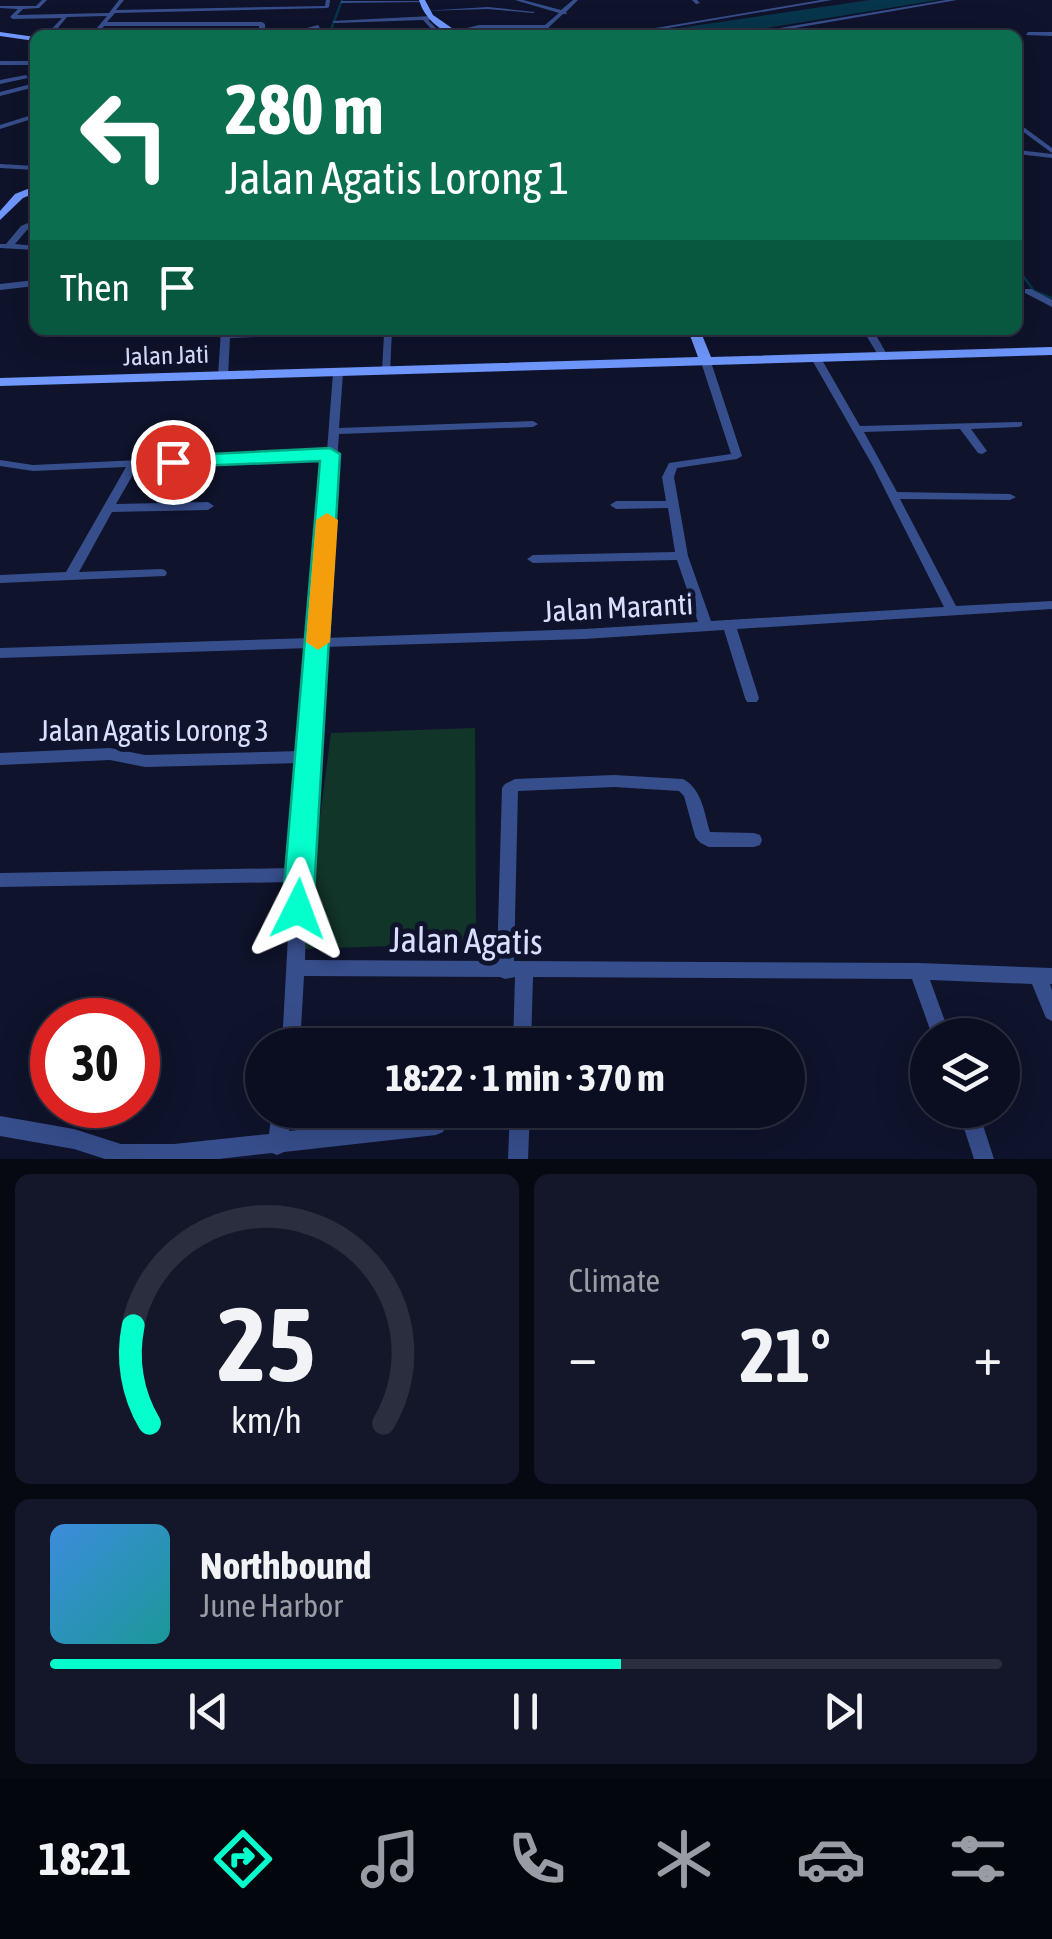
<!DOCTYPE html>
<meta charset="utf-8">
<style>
:root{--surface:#0b0e20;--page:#141729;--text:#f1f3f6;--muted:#9a9ca5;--line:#2b2e3e;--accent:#05ffcc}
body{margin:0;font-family:"Asap Condensed",sans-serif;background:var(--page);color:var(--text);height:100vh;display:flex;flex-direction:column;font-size:38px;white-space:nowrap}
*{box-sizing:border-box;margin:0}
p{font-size:32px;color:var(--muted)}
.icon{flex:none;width:55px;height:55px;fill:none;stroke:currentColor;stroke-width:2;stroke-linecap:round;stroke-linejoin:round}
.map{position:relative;height:1159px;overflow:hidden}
.details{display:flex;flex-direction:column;gap:15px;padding:15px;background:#060812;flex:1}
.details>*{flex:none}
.hud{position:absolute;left:30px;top:30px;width:992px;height:305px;border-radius:15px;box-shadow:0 10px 40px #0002,0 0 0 2px var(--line);background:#0b6e4f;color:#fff;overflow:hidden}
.controls{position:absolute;left:910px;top:1018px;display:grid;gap:20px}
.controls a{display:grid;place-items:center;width:110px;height:110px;border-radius:50%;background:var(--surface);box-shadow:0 10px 40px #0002,0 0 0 2px var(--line);font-size:50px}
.speed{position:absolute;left:30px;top:998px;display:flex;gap:20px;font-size:50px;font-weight:700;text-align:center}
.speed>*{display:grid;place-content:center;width:130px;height:130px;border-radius:50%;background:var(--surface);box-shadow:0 10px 40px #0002,0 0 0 2px var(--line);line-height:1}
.speed .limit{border:15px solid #d22;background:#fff;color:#111}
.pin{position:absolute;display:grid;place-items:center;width:85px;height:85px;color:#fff;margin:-42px;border:5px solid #fff;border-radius:50%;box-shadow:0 2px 10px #0007}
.me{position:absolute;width:110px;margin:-55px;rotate:3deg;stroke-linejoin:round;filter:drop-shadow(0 0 8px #0008)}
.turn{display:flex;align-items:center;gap:35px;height:210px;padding:0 30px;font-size:45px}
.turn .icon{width:130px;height:130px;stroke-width:2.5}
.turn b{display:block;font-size:70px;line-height:85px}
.then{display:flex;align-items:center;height:95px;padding:0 30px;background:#0003;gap:20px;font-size:38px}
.big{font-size:75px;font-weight:700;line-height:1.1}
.details .widget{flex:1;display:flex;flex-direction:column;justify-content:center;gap:15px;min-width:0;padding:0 35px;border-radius:15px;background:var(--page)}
.details .dial{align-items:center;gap:0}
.dial svg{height:260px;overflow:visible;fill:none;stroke:var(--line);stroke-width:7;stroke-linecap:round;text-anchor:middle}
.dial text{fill:var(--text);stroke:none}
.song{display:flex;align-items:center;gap:30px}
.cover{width:120px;height:120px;border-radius:15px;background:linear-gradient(135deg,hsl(210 70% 55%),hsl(180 70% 35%))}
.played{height:10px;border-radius:5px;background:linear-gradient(90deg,var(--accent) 60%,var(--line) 60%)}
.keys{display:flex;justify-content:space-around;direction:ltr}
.heat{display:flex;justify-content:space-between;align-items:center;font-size:55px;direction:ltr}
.details .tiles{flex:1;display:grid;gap:15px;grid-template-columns:1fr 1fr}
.widget:last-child{grid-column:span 2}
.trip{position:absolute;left:245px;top:1028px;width:560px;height:100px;border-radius:50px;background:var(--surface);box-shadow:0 10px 40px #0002,0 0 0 2px var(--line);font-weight:700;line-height:100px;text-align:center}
.dock{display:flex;height:160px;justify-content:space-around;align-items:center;background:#04060d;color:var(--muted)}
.dock .icon{width:70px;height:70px}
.dock .active{color:var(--accent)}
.dock b{font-size:45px;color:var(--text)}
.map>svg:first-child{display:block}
.green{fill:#123529}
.water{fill:#07354b}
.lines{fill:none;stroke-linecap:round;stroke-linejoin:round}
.stream{stroke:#07354b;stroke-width:2.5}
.street{fill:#374e8c;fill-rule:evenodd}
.secondary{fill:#7098ff;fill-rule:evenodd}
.route{fill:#05ffcc;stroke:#03a685;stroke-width:2.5}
.slow{fill:#f59e0b}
.labels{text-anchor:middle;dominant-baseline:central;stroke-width:10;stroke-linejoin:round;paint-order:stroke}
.far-street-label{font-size:25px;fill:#d9e0ff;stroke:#0f132b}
.street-label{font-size:30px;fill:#d9e0ff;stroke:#0f132b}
.near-street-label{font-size:35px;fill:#d9e0ff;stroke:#0f132b}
</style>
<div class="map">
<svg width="1052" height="1159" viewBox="0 0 1052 1159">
<rect width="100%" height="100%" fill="#0f132b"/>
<path class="green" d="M 475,728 L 476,943 L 303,949 L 331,733 Z"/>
<path class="water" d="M 869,0 L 938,0 L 724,35 L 631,35 Z"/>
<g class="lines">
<g class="stream">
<path d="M 752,27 L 776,35"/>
<path d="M 329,35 L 342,0"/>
<path d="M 1018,269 L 1034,291 L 1052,298"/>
</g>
<g class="street">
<path d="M 42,0 L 47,0 L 39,8 L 23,9 L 17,15 L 109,13 L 119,0 L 124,0 L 116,10 L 325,6 L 326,0 L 330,0 L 329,7 L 327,8 L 115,13 L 107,22 L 262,22 L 265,24 L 265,35 L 259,35 L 259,26 L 104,26 L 97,35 L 91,35 L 107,16 L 67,17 L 52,35 L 46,35 L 62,18 L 13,19 L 10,17 L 18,9 L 0,8 L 0,6 L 36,6 Z"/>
<path d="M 515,0 L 523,0 L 561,10 L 573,0 L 578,0 L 566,12 L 567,14 L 563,14 L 549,27 L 547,35 L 542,34 L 543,29 L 479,29 L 454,34 L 451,32 L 479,25 L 545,25 L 559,13 Z"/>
<path d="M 692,0 L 697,0 L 700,3 L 696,4 Z"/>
<path d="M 821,0 L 832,0 L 627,35 L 614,35 Z"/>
<path d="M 946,0 L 957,0 L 789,29 L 801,35 L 794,35 L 780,28 Z"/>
<path d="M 342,1 L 421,1 L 423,2 L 340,3 Z"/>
<path d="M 488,7 L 535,12 L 533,13 L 488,9 L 423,11 Z"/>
<path d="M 432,16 L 434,19 L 428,20 L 443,35 L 437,35 L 423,20 L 335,23 L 332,21 Z"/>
<path d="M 318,25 L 320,28 L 291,35 L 281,35 Z"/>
<path d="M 1028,32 L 1052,32 L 1052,36 L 1026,35 Z"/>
<rect x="0" y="61" width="35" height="4"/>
<path d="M 26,75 L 28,78 L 0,84 L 0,80 Z"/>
<path d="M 35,83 L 35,87 L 0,96 L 0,92 Z"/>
<path d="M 35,114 L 35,118 L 0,129 L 0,125 Z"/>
<path d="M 1018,123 L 1052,148 L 1052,153 L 1018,128 Z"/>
<path d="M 1018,150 L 1052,154 L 1052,158 L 1018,154 Z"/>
<path d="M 0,164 L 35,166 L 35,170 L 0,168 Z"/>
<path d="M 35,220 L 35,225 L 27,230 L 15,244 L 35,246 L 35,250 L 0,248 L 0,244 L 6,244 L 21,226 Z"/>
<path d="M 35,280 L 35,286 L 0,290 L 0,284 Z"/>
<path d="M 1025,289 L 1031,289 L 1052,300 L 1052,307 L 1025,293 Z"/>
<path d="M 221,330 L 231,330 L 230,332 L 355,330 L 350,333 L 230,338 L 228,376 L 223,379 L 218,376 Z"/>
<path d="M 359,330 L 392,330 L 390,373 L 384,373 L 382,371 L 384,334 L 364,333 Z"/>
<path d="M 863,330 L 873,330 L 889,358 L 887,360 L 881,360 Z"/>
<path d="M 817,357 L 822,360 L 860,426 L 1022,422 L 1022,426 L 1018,427 L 971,429 L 987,451 L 982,454 L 978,453 L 960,429 L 864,432 L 897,492 L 1010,494 L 1016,497 L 1010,500 L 900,499 L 956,606 L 1052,601 L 1052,609 L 737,629 L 759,698 L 757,702 L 747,702 L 745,698 L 724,630 L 584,639 L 323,647 L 307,875 L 305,960 L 497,961 L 502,788 L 505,784 L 515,779 L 614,775 L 683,779 C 702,789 704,812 710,832 L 754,833 L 760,835 L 762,840 L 760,845 L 754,847 L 709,847 C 702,844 698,842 695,836 L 684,796 L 679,791 L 614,787 L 518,791 L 514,961 L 918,963 L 1052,968 L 1052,984 L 1050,984 L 1052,990 L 1052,1021 L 1046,1018 L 1032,984 L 930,980 L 950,1035 L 932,1035 L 912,979 L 533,977 L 531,1045 L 513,1045 L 515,977 L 505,979 L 500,977 L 304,976 L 300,1045 L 282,1045 L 291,882 L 0,887 L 0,873 L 291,868 L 300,763 L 145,767 L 110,760 L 0,765 L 0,753 L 110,748 L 145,755 L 301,751 L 310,648 L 0,658 L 0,648 L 311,638 L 326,457 L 138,466 L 116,504 L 208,502 L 214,506 L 208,510 L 112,512 L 79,572 L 161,569 L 165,570 L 167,573 L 165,576 L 0,583 L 0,575 L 66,572 L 126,467 L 33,471 L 0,466 L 0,460 L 33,465 L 327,451 L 333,373 L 338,370 L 343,373 L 339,428 L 533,421 L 538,424 L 533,427 L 339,434 L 324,638 L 584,629 L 698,622 L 677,560 L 533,563 L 527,559 L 533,555 L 675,552 L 668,508 L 616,509 L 610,505 L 616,501 L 666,501 L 662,477 L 669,463 L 731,454 L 701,362 L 706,359 L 711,362 L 742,456 L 737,459 L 677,468 L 674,477 L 688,556 L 711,621 L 944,607 L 873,466 L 812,360 Z"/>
<path d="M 272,1110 L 292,1110 L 289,1131 L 436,1115 L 443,1118 L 446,1125 L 443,1132 L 436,1135 L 284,1152 L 277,1155 L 272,1153 L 219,1159 L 105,1159 L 74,1149 L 0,1136 L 0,1116 L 74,1129 L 121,1144 L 174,1144 L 269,1134 Z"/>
<path d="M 510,1110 L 530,1110 L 528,1159 L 508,1159 Z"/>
<path d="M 958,1110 L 978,1110 L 994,1159 L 974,1159 Z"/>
</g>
<g class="secondary">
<path d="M 419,0 L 425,0 L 433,15 L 462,35 C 442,35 424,18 419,0 Z"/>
<path d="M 0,32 L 35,37 L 35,41 L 0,36 Z"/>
<path d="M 35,186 L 35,193 L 23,198 L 0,220 L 0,211 L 15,194 Z"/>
<path d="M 688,330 L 700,330 L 711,357 L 1052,347 L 1052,355 L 0,386 L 0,378 L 698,357 Z"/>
</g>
</g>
<path class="route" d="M 330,448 L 340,454 L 313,909 L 309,919 L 298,923 L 287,919 L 282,909 L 320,461 L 173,467 L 163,462 L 173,456 Z"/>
<path class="slow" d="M 327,513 L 338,520 L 330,642 L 318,650 L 306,642 L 316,520 Z"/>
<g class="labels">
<g class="far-street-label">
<text transform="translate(166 355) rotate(-2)">Jalan Jati</text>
</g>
<g class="street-label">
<text transform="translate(618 607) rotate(-3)">Jalan Maranti</text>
<text x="154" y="730">Jalan Agatis Lorong 3</text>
</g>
<g class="near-street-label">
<text transform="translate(466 940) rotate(1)">Jalan Agatis</text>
</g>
</g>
</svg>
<div class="controls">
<a><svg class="icon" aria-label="layers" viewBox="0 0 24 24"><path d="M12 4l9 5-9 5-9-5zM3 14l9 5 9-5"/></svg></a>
</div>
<div class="speed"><div class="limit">30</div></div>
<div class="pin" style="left:173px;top:462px;background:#d93025"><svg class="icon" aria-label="arrive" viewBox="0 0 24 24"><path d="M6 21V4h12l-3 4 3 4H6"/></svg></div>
<svg class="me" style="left:298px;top:909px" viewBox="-20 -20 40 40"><path d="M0-17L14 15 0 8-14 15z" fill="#05ffcc" stroke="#fff" stroke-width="4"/></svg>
<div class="trip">18:22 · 1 min · 370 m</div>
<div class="hud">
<div class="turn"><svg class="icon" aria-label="left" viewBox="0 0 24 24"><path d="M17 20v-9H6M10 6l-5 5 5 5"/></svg><div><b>280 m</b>Jalan Agatis Lorong 1</div></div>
<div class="then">Then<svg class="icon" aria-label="arrive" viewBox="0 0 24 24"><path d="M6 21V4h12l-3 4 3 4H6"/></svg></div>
</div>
</div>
<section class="details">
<div class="tiles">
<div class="widget dial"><svg viewBox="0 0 100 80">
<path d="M14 69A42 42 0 1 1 86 69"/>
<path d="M14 69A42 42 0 0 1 9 39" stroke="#05ffcc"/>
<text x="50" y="56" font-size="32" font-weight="700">25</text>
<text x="50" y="72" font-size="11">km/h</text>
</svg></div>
<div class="widget"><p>Climate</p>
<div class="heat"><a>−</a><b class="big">21°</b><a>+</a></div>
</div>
<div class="widget">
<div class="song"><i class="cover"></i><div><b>Northbound</b><p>June Harbor</p></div></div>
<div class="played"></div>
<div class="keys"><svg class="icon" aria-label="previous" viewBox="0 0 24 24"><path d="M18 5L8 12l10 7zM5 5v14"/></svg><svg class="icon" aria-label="pause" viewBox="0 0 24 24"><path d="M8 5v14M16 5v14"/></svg><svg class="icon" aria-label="next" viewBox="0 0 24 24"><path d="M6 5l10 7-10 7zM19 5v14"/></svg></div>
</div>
</div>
</section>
<nav class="dock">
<b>18:21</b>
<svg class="icon active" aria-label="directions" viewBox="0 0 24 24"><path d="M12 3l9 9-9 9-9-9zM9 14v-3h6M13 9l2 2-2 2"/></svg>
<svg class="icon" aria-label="music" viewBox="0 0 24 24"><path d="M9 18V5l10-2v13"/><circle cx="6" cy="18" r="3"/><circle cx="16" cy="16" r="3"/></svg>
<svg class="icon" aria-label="phone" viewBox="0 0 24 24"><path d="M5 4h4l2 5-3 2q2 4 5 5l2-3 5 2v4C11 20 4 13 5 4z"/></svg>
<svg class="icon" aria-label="climate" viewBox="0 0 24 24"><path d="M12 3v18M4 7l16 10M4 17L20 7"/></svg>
<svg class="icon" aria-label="car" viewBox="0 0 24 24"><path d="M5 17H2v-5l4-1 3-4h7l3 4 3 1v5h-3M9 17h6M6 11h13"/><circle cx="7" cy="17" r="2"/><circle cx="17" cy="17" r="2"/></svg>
<svg class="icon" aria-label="filters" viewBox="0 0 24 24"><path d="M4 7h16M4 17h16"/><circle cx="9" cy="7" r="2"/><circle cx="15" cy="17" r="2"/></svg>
</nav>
